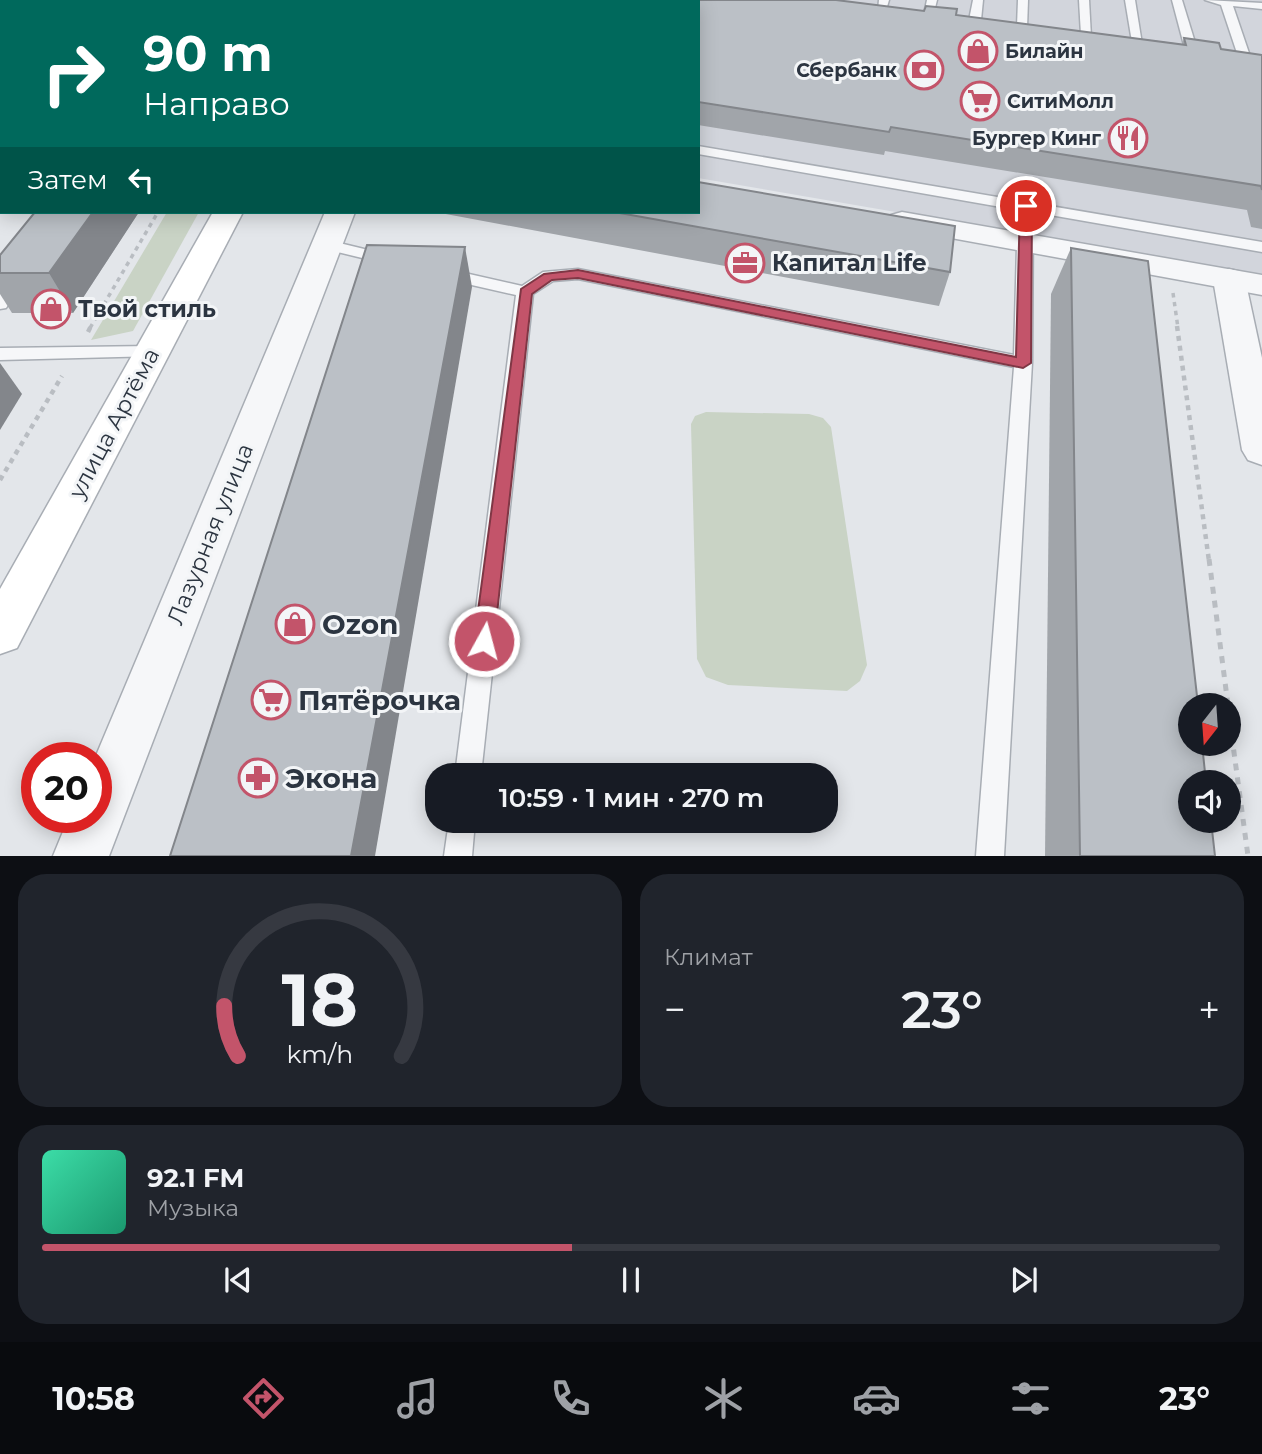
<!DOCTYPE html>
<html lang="ru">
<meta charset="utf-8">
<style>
:root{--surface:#171b24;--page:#20242c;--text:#f1f3f6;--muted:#9ea1a6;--line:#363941;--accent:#c3546a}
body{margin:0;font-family:Montserrat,sans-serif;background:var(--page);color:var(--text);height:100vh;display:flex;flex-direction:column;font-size:26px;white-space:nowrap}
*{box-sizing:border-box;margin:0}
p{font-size:23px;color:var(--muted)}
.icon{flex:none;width:38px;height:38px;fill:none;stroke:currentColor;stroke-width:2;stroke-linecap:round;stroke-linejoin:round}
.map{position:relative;height:856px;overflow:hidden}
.drawer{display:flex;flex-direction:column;gap:18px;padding:18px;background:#0d0f14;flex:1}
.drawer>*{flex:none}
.hud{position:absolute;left:0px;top:0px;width:700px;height:214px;box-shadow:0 4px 18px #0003;background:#00695c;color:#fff;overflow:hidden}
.needle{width:46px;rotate:197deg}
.buttons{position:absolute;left:1178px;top:693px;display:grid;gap:14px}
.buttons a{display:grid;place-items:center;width:63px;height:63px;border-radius:50%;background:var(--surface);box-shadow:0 4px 18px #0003;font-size:35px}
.speed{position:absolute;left:21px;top:742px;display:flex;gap:14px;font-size:35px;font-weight:700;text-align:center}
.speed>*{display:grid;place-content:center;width:91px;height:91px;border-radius:50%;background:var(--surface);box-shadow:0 4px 18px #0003;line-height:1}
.speed .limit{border:10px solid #d22;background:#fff;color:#111}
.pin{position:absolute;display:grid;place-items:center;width:60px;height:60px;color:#fff;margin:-30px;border:4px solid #fff;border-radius:50%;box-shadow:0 2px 7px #0007}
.me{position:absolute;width:77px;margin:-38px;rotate:7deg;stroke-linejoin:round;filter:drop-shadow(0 0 5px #0008)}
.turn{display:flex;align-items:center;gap:24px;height:147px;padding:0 28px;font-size:32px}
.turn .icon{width:91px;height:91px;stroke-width:2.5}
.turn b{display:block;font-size:49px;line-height:60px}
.then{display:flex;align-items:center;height:66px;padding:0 28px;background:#0003;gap:14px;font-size:26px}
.big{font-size:52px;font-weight:600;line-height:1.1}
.drawer .widget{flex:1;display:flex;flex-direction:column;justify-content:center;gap:10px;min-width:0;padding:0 24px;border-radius:28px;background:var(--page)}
.drawer .dial{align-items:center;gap:0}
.dial svg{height:182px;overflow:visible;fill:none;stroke:var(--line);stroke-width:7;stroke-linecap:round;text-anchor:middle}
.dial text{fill:var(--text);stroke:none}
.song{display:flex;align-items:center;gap:21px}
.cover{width:84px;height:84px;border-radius:10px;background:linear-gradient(135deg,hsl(160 70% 55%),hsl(160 70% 35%))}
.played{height:7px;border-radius:4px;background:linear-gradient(90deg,var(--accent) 45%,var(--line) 45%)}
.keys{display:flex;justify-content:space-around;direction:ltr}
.heat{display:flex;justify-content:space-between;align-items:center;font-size:38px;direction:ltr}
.drawer .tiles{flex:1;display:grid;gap:18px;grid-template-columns:1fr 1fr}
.widget:last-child{grid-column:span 2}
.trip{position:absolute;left:425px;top:763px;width:413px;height:70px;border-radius:28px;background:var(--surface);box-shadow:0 4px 18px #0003;font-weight:600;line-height:70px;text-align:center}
.menu{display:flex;height:112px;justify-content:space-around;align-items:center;background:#090b0e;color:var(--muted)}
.menu .icon{width:49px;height:49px}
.menu .active{color:var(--accent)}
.menu b{font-size:32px;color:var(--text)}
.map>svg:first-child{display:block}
.built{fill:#d2d5dc}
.green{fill:#c9d3c5}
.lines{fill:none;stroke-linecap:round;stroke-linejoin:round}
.service-casing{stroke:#a8adb4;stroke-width:3}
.minor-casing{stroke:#a8adb4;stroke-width:3}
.tertiary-casing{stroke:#a8adb4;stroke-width:3}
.secondary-casing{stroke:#a8adb4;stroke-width:3}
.path-far3{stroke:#b9bdc2;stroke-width:2.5;stroke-dasharray:3.5 3.5;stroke-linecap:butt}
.path-far2{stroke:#b9bdc2;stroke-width:3.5;stroke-dasharray:4.5 4.5;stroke-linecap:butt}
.path-far1{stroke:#b9bdc2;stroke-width:4.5;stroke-dasharray:5 5;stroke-linecap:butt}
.path{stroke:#b9bdc2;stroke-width:5;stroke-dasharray:7 7;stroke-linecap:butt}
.service{fill:#f6f7f9;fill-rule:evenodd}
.minor{fill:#f6f7f9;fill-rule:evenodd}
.tertiary{fill:#f6f7f9;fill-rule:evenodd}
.secondary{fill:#fff;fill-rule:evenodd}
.wall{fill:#a1a5aa}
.shaded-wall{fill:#83868b}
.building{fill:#bbc0c6;stroke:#83868b;stroke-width:2}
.route{fill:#c3546a;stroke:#7f3745;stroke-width:2}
.labels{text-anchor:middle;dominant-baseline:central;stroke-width:6;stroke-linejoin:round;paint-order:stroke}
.far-poi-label{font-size:19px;font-weight:bold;fill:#2c3541;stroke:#f3f5f7;text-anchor:start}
.poi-label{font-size:23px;font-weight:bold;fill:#2c3541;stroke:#f3f5f7;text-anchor:start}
.street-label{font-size:23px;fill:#2c3541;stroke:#f3f5f7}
.near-poi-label{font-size:28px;font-weight:bold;fill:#2c3541;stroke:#f3f5f7;text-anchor:start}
</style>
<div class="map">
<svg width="1262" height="856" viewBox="0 0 1262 856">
<rect width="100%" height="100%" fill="#e3e6ea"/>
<path class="built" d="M 461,0 L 1262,0 L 1262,275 L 698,178 L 698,2 L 459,2 Z"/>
<g class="green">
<path d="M 167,212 L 199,212 L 133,331 L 91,340 Z"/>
<path d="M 706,412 L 809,414 L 823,418 L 831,427 L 867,665 L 860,681 L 847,691 L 728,685 L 706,677 L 697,659 L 691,424 L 695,416 Z"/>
</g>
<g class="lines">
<defs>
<g id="service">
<path d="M 22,0 L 42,0 L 43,2 L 23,2 Z"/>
<path d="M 124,0 L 136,0 L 123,2 Z"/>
<path d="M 265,0 L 276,0 L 264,2 Z"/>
<path d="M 649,0 L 659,0 L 648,2 Z"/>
<path d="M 879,0 L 889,0 L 886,10 L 878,10 Z"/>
<path d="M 927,0 L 937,0 L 933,16 L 924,14 Z"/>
<path d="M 973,0 L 983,0 L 981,20 L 975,23 L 969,20 Z"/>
<path d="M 1018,0 L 1028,0 L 1027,28 L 1017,26 Z"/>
<path d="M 1079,0 L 1089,0 L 1091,37 L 1081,35 Z"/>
<path d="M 1125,0 L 1135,0 L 1142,44 L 1132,42 Z"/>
<path d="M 1172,0 L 1182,0 L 1197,49 L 1195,51 L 1185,49 Z"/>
<path d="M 1205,0 L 1262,3 L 1262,9 L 1233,6 L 1250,56 L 1248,59 L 1238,56 L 1221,5 Z"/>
<rect x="0" y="127" width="2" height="8"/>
<path d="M 698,146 L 1262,242 L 1262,252 L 1033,212 L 1032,363 L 1004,856 L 976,856 L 1014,367 L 578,279 L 553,281 L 533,294 L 481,775 L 455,775 L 516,295 L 441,278 L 439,274 L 441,270 L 447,269 L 522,286 L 543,272 L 578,269 L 1014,355 L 1018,210 L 698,154 Z"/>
<path d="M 327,240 L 393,256 L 395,259 L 387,264 L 321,248 L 319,245 Z"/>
<path d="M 19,272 L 27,277 L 6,308 L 0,309 L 0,292 L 13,273 Z"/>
<path d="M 152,346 L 158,348 L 161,352 L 158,356 L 0,360 L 0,348 Z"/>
<path d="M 449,821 L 475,821 L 472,856 L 444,856 Z"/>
</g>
<g id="minor">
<path d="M 325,212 L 355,212 L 109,856 L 53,856 L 69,817 L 96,817 L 95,758 Z"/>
<path d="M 1229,269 L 1241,272 L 1245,279 L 1262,358 L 1262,465 L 1248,460 L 1242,450 L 1213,279 L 1217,272 Z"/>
</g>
<g id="tertiary">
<rect x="0" y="55" width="2" height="15"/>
<path d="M 902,212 L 1262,275 L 1262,295 L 891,227 L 887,221 L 891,215 Z"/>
</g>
<g id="secondary">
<path d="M 429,0 L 451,0 L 427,2 Z"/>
<path d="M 213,212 L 243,212 L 17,648 L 0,654 L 0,589 Z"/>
</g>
</defs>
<use href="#service" class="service-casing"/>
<use href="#minor" class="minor-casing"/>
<use href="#tertiary" class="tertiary-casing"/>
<use href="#secondary" class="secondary-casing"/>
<g class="path-far3">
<path d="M 396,2 L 398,0"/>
<path d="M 534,2 L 536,0"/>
</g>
<g class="path-far2">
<path d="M 1173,293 L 1178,328"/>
<path d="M 90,328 L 158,212"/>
</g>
<g class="path-far1">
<path d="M 1177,326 L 1209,561"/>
<path d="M 88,332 L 91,326"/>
<path d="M 0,480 L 62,376"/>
</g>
<g class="path">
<path d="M 1209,559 L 1228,705"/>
<path d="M 1228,708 L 1248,856"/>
</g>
<use href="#service" class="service"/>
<use href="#minor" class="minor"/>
<use href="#tertiary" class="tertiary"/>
<use href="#secondary" class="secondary"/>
</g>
<g class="wall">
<path d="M 135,0 L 198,0 L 195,2 L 135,2 Z"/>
<path d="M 698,2 L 956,15 L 1182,44 L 1184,38 L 1221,49 L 1262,55 L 1262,229 L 1251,227 L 1247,210 L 885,151 L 884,155 L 698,125 Z"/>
<path d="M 35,212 L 139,212 L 73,313 L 12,313 L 0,294 L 0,255 Z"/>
<path d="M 435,212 L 698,212 L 950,272 L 939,306 Z"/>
<path d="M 1071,248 L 1215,856 L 1045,856 L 1051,294 Z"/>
</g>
<g class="shaded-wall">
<path d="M 180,0 L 198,0 L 195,2 L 181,2 Z"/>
<path d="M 93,212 L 139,212 L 73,313 L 49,273 Z"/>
<path d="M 465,247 L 472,287 L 375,856 L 351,856 Z"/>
<path d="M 0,363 L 22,394 L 0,430 Z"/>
</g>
<g class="building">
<path d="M 665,0 L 836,0 L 924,11 L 926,6 L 957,9 L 956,15 L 1186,45 L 1184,38 L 1219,43 L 1221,49 L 1262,55 L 1262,190 L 1261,186 L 891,127 L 889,132 L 698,102 L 698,2 L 663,2 Z"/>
<path d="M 698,182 L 955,226 L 950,272 L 614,212 L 698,212 Z"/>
<path d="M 35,212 L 93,212 L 49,273 L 0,273 L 0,255 Z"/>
<path d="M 367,245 L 465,247 L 351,856 L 170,856 Z"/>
<path d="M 1071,248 L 1148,261 L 1198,705 L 1190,705 L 1190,744 L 1202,744 L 1206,782 L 1190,782 L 1190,821 L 1211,821 L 1215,856 L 1080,856 Z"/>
</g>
<path class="route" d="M 1026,203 L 1032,206 L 1031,363 L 1023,368 L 578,278 L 552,280 L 532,294 L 494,641 L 491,647 L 484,650 L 477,647 L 474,641 L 521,289 L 544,274 L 578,270 L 1016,357 L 1020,206 Z"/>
<defs>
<symbol id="shop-ring" viewBox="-11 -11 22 22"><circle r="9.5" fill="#f3f5f7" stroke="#c3546a" stroke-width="1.5"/><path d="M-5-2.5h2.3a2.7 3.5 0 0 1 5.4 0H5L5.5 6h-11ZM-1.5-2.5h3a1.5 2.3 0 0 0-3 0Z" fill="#c3546a"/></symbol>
<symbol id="bank-ring" viewBox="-11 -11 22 22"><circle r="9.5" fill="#f3f5f7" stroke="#c3546a" stroke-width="1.5"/><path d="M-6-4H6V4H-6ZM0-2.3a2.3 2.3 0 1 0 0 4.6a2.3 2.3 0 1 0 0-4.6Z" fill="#c3546a"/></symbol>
<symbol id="supermarket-ring" viewBox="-11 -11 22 22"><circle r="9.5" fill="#f3f5f7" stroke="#c3546a" stroke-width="1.5"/><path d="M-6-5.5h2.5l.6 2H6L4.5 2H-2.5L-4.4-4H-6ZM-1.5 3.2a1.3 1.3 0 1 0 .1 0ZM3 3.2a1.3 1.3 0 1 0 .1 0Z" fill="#c3546a"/></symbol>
<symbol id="restaurant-ring" viewBox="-11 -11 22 22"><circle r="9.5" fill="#f3f5f7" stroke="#c3546a" stroke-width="1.5"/><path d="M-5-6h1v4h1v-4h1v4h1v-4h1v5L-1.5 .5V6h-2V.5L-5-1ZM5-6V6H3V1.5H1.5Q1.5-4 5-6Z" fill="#c3546a"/></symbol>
<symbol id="office-ring" viewBox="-11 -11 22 22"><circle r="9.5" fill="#f3f5f7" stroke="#c3546a" stroke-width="1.5"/><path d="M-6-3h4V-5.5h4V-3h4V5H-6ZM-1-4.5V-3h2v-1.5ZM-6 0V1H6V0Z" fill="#c3546a"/></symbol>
<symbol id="pharmacy-ring" viewBox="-11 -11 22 22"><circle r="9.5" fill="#f3f5f7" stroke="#c3546a" stroke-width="1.5"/><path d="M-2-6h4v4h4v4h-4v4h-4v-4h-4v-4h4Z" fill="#c3546a"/></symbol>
</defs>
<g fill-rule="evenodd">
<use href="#shop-ring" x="956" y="29" width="44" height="44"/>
<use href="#bank-ring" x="902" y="48" width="44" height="44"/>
<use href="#supermarket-ring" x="958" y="79" width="44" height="44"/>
<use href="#restaurant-ring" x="1106" y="116" width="44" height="44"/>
<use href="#office-ring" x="723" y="241" width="44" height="44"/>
<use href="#shop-ring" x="29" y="287" width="44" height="44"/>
<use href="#shop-ring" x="273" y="602" width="44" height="44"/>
<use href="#supermarket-ring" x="249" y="678" width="44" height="44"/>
<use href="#pharmacy-ring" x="236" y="756" width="44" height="44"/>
</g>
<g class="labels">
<g class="far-poi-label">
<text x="1005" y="51">Билайн</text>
<text x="897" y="70" text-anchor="end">Сбербанк</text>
<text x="1007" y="101">СитиМолл</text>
<text x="1101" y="138" text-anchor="end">Бургер Кинг</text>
</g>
<g class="poi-label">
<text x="772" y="263">Капитал Life</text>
<text x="78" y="309">Твой стиль</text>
</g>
<g class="street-label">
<text transform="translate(114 423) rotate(-62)">улица Артёма</text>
<text transform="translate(210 534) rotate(-68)">Лазурная улица</text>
</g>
<g class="near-poi-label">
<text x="322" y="624">Ozon</text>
<text x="298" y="700">Пятёрочка</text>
<text x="285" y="778">Экона</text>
</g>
</g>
</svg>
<div class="buttons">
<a><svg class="needle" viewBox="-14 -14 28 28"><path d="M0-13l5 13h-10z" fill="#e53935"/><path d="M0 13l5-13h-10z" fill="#9ea1a6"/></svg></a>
<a><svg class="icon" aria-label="sound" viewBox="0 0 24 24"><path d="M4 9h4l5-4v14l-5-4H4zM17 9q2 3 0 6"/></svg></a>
</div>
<div class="speed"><div class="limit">20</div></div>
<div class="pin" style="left:1026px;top:206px;background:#d93025"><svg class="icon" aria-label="arrive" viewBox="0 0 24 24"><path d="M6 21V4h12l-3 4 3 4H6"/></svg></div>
<svg class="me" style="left:484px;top:641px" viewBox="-20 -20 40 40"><circle r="17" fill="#c3546a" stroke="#fff" stroke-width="3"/><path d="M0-11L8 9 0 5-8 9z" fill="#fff"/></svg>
<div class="trip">10:59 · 1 мин · 270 m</div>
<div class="hud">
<div class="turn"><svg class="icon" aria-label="right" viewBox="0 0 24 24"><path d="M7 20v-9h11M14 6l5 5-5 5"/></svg><div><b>90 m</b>Направо</div></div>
<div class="then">Затем<svg class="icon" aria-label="left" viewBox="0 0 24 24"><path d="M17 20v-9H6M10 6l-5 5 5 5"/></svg></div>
</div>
</div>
<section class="drawer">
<div class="tiles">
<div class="widget dial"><svg viewBox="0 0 100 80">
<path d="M14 69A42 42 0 1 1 86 69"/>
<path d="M14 69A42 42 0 0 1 8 47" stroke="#c3546a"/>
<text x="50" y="56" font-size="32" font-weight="700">18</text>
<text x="50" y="72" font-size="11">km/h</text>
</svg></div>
<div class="widget"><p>Климат</p>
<div class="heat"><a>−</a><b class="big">23°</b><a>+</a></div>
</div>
<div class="widget">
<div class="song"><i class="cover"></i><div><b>92.1 FM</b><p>Музыка</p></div></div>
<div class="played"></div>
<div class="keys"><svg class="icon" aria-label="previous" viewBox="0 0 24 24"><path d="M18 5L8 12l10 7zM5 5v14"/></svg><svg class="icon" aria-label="pause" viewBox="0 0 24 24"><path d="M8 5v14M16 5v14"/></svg><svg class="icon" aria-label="next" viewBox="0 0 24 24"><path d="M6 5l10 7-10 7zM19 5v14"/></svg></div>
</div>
</div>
</section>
<nav class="menu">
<b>10:58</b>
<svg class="icon active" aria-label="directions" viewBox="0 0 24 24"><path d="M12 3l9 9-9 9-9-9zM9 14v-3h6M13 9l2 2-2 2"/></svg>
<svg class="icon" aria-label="music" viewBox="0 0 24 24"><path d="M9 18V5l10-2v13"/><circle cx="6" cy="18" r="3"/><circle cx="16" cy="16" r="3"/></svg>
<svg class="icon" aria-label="phone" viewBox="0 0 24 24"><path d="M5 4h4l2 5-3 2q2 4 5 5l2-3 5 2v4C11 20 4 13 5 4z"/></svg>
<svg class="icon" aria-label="climate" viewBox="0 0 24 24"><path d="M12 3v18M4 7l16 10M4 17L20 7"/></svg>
<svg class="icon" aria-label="car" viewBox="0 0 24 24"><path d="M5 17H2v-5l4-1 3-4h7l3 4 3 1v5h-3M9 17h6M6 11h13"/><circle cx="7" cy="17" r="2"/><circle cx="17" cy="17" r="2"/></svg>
<svg class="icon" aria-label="filters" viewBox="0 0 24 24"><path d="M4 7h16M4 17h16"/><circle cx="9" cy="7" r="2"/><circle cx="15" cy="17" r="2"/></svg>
<b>23°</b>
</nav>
